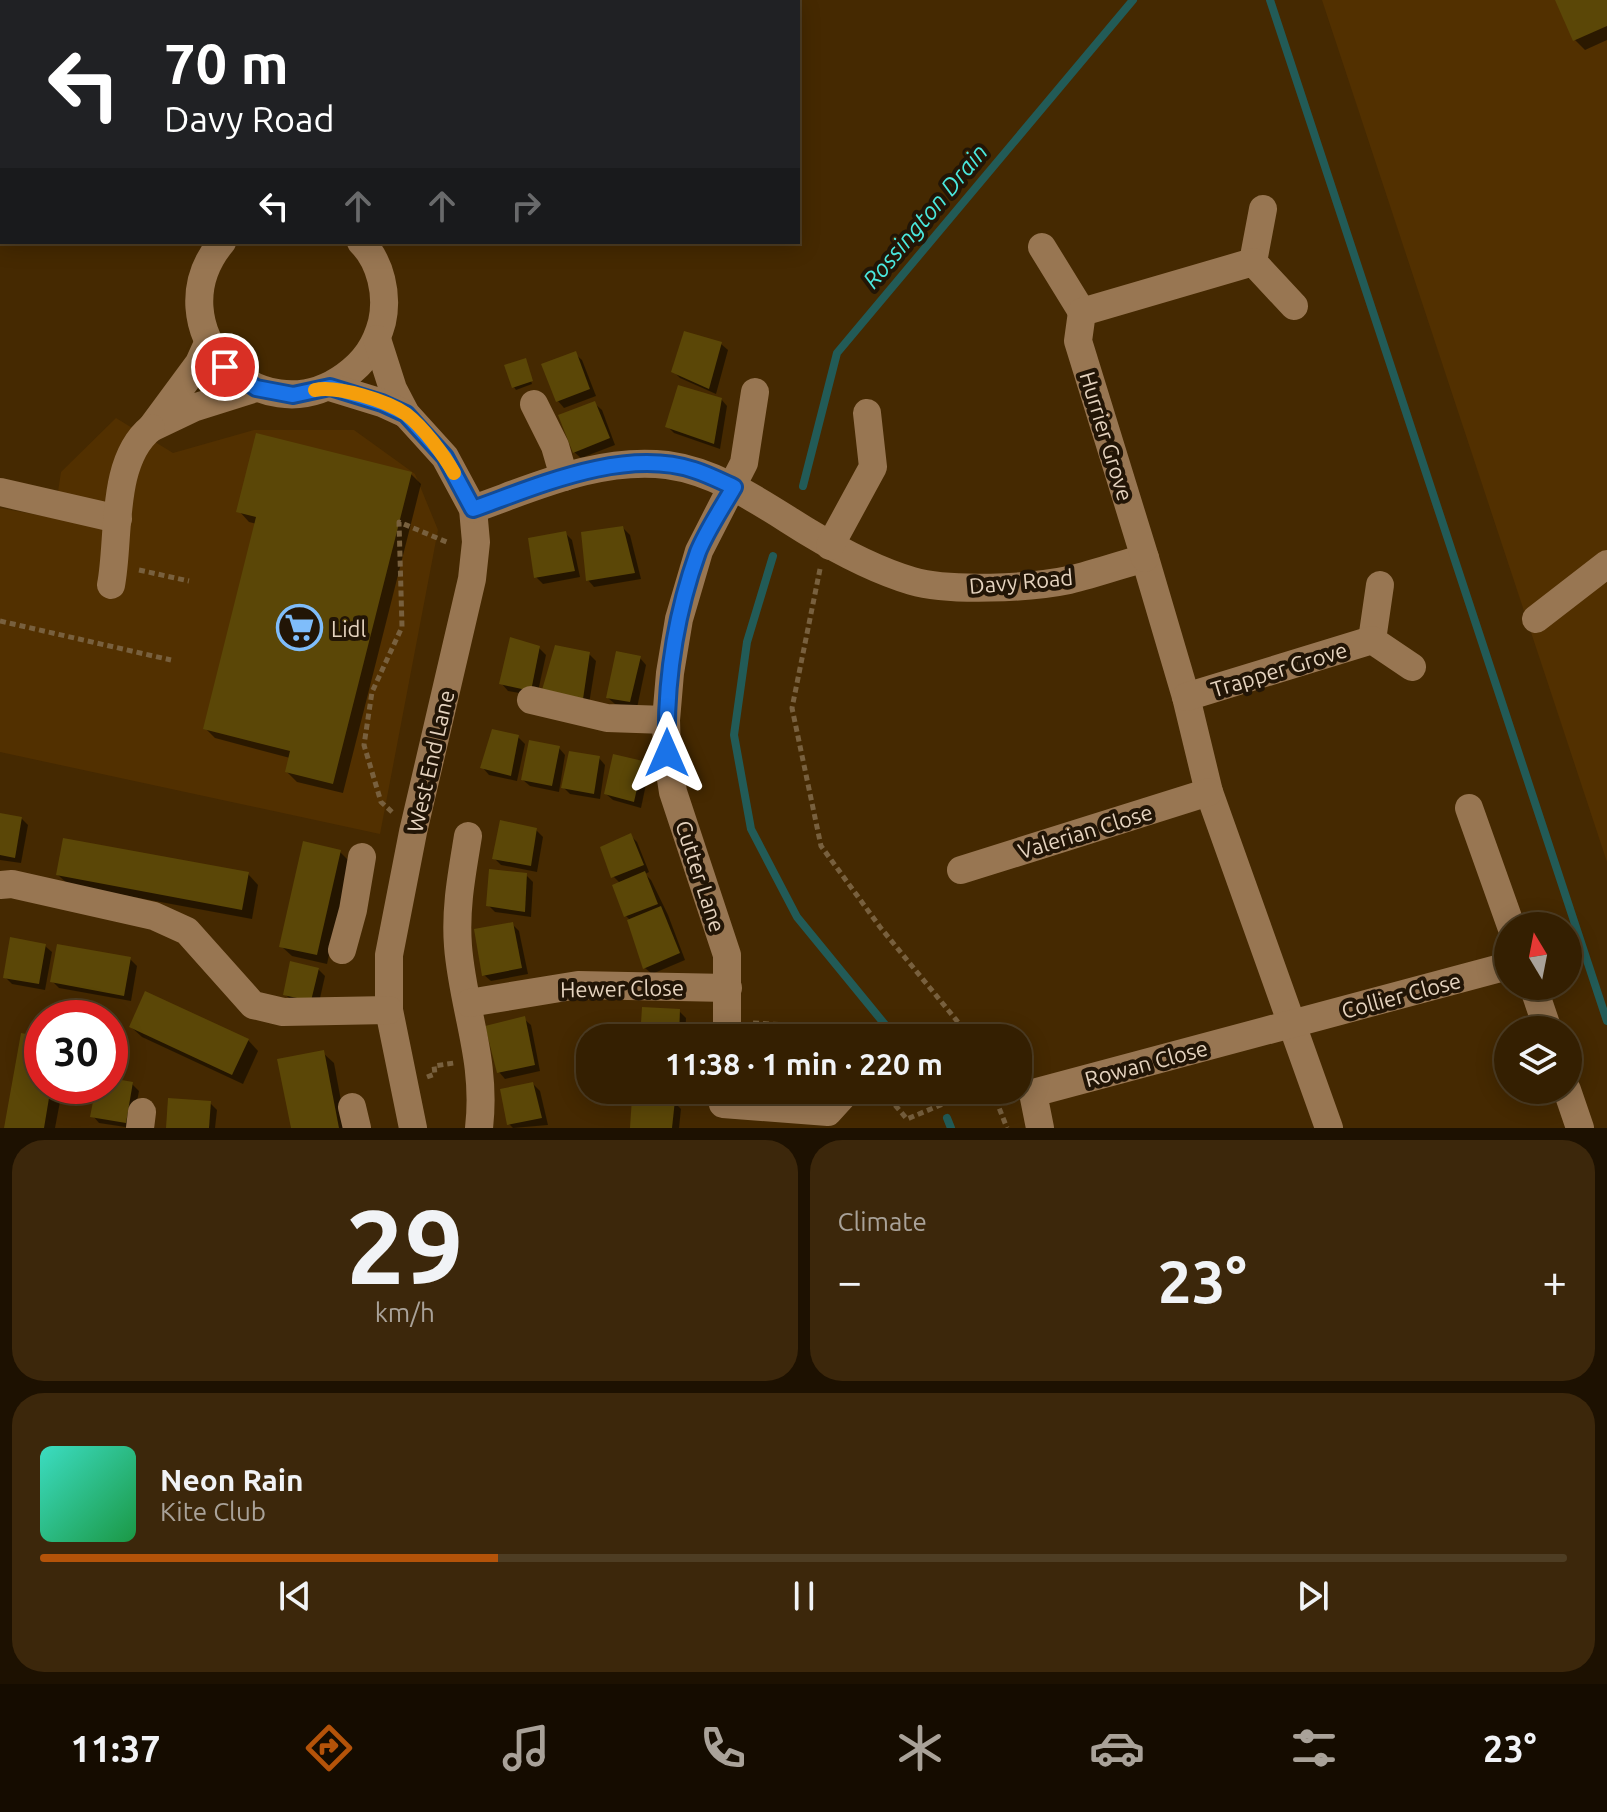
<!DOCTYPE html>
<meta charset="utf-8">
<style>
:root{--surface:#341f01;--page:#3c270b;--text:#f1f3f6;--muted:#a9a299;--line:#4e3d23;--accent:#b45309}
body{margin:0;font-family:Ubuntu,sans-serif;background:var(--page);color:var(--text);height:100vh;display:flex;flex-direction:column;font-size:30px;white-space:nowrap}
*{box-sizing:border-box;margin:0}
p{font-size:26px;color:var(--muted)}
.icon{flex:none;width:44px;height:44px;fill:none;stroke:currentColor;stroke-width:2;stroke-linecap:round;stroke-linejoin:round}
.map{position:relative;height:1128px;overflow:hidden}
.sheet{display:flex;flex-direction:column;gap:12px;padding:12px;background:#1d1101;flex:1}
.sheet>*{flex:none}
.top-card{position:absolute;left:0px;top:0px;width:800px;height:244px;box-shadow:0 4px 20px #0003,0 0 0 2px var(--line);background:#202124;color:#fff;overflow:hidden}
.needle{width:52px;rotate:350deg}
.tools{position:absolute;left:1494px;top:912px;display:grid;gap:16px}
.tools a{display:grid;place-items:center;width:88px;height:88px;border-radius:50%;background:var(--surface);box-shadow:0 4px 20px #0003,0 0 0 2px var(--line);font-size:40px}
.speed{position:absolute;left:24px;top:1000px;display:flex;gap:16px;font-size:40px;font-weight:700;text-align:center}
.speed>*{display:grid;place-content:center;width:104px;height:104px;border-radius:50%;background:var(--surface);box-shadow:0 4px 20px #0003,0 0 0 2px var(--line);line-height:1}
.speed .limit{border:12px solid #d22;background:#fff;color:#111}
.pin{position:absolute;display:grid;place-items:center;width:68px;height:68px;color:#fff;margin:-34px;border:4px solid #fff;border-radius:50%;box-shadow:0 2px 8px #0007}
.me{position:absolute;width:88px;margin:-44px;rotate:0deg;stroke-linejoin:round;filter:drop-shadow(0 0 6px #0008)}
.turn{display:flex;align-items:center;gap:28px;height:168px;padding:0 32px;font-size:36px}
.turn .icon{width:104px;height:104px;stroke-width:2.5}
.turn b{display:block;font-size:56px;line-height:68px}
.lanes{display:flex;align-items:center;height:76px;padding:0 32px;background:#0003;justify-content:center;gap:40px;direction:ltr}
.lanes .off{opacity:.35}
.big{font-size:60px;font-weight:600;line-height:1.1}
.sheet .card{flex:1;display:flex;flex-direction:column;justify-content:center;gap:12px;min-width:0;padding:0 28px;border-radius:32px;background:var(--page)}
.sheet .dial{align-items:center;gap:0}
.dial b{font-size:104px;line-height:1}
.song{display:flex;align-items:center;gap:24px}
.cover{width:96px;height:96px;border-radius:12px;background:linear-gradient(135deg,hsl(170 70% 55%),hsl(140 70% 35%))}
.played{height:8px;border-radius:4px;background:linear-gradient(90deg,var(--accent) 30%,var(--line) 30%)}
.keys{display:flex;justify-content:space-around;direction:ltr}
.heat{display:flex;justify-content:space-between;align-items:center;font-size:44px;direction:ltr}
.sheet .tiles{flex:1;display:grid;gap:12px;grid-template-columns:1fr 1fr}
.card:last-child{grid-column:span 2}
.trip{position:absolute;left:576px;top:1024px;width:456px;height:80px;border-radius:32px;background:var(--surface);box-shadow:0 4px 20px #0003,0 0 0 2px var(--line);font-weight:600;line-height:80px;text-align:center}
.dock{display:flex;height:128px;justify-content:space-around;align-items:center;background:#150c00;color:var(--muted)}
.dock .icon{width:56px;height:56px}
.dock .on{color:var(--accent)}
.dock b{font-size:36px;color:var(--text)}
.map>svg:first-child{display:block}
.built{fill:#523000}
.shadow{fill:#0007}
.lines{fill:none;stroke-linecap:round;stroke-linejoin:round}
.stream{stroke:#225b57;stroke-width:8}
.river{stroke:#225b57;stroke-width:48}
.building{fill:#5b4707}
.path{stroke:#78603e;stroke-width:5;stroke-dasharray:6 4;stroke-linecap:butt}
.minor{stroke:#987652;stroke-width:28}
.route-casing{stroke:#114b97;stroke-width:20}
.route{stroke:#1a73e8;stroke-width:14}
.slow{stroke:#f59e0b;stroke-width:14}
.labels{text-anchor:middle;dominant-baseline:central;stroke-width:8;stroke-linejoin:round;paint-order:stroke}
.street-label{font-size:22px;fill:#e5d3bf;stroke:#221506}
.poi-label{font-size:22px;fill:#e5d3bf;stroke:#221506;text-anchor:start}
.water-label{font-size:24px;font-style:italic;fill:#4ae8de;stroke:#221506}
</style>
<div class="map">
<svg width="1607" height="1128" viewBox="0 0 1607 1128">
<rect width="100%" height="100%" fill="#452901"/>
<g class="built">
<path d="M 1322,0 L 1607,0 L 1607,862 Z"/>
<path d="M 116,418 L 173,453 L 254,430 L 354,430 L 415,474 L 438,530 L 380,834 L 0,752 L 0,508 L 54,518 L 61,472 Z"/>
</g>
<g class="shadow">
<path d="M 1557,0 L 1607,0 L 1607,40 L 1585,50 L 1574,39 Z"/>
<path d="M 721,344 L 728,350 L 716,394 L 680,378 L 673,371 Z"/>
<path d="M 575,354 L 582,360 L 596,396 L 564,408 L 558,401 Z"/>
<path d="M 525,361 L 532,384 L 516,390 L 514,387 Z"/>
<path d="M 721,399 L 727,406 L 720,449 L 674,433 L 667,426 Z"/>
<path d="M 595,404 L 602,410 L 615,445 L 581,458 L 574,452 Z"/>
<path d="M 411,474 L 421,484 L 343,793 L 297,782 L 287,772 L 290,758 L 215,738 L 205,728 L 257,524 L 249,522 L 239,511 Z"/>
<path d="M 623,528 L 630,535 L 641,579 L 594,587 L 588,580 Z"/>
<path d="M 566,534 L 572,540 L 580,577 L 543,584 L 536,577 Z"/>
<path d="M 539,648 L 546,655 L 537,696 L 508,691 L 502,684 Z"/>
<path d="M 589,654 L 596,661 L 589,704 L 551,696 Z"/>
<path d="M 640,658 L 646,665 L 637,708 L 615,704 L 608,698 Z"/>
<path d="M 518,737 L 525,744 L 517,781 L 489,775 L 483,768 Z"/>
<path d="M 559,748 L 565,755 L 559,792 L 530,786 L 523,780 Z"/>
<path d="M 599,758 L 605,765 L 600,799 L 570,794 L 563,787 Z"/>
<path d="M 642,763 L 649,770 L 641,808 L 613,800 L 606,794 Z"/>
<path d="M 0,815 L 21,818 L 28,825 L 21,863 L 0,860 Z"/>
<path d="M 536,830 L 543,837 L 537,872 L 501,865 L 494,858 Z"/>
<path d="M 630,835 L 637,842 L 649,872 L 645,874 L 651,880 L 668,915 L 685,960 L 652,974 L 645,968 L 631,921 L 626,916 L 614,886 L 620,883 L 613,876 Z"/>
<path d="M 340,852 L 350,862 L 327,964 L 292,956 L 281,946 Z"/>
<path d="M 248,874 L 258,885 L 252,919 L 69,885 L 58,875 Z"/>
<path d="M 526,875 L 533,882 L 531,917 L 495,912 L 488,905 Z"/>
<path d="M 512,924 L 519,931 L 528,974 L 491,981 L 484,975 Z"/>
<path d="M 45,946 L 52,952 L 45,990 L 12,984 L 5,977 Z"/>
<path d="M 130,959 L 137,966 L 131,1001 L 59,988 L 52,981 Z"/>
<path d="M 318,969 L 325,976 L 318,1007 L 292,1001 L 285,994 Z"/>
<path d="M 679,1011 L 686,1018 L 685,1038 L 642,1038 Z"/>
<path d="M 524,1019 L 531,1025 L 540,1071 L 505,1079 L 499,1072 Z"/>
<path d="M 131,1027 L 248,1040 L 258,1051 L 243,1084 L 142,1037 Z"/>
<path d="M 42,1039 L 42,1086 L 63,1086 L 55,1128 L 6,1128 Z"/>
<path d="M 323,1053 L 334,1063 L 346,1128 L 293,1128 Z"/>
<path d="M 110,1080 L 132,1084 L 139,1091 L 132,1128 L 99,1123 L 93,1116 L 98,1086 L 110,1086 Z"/>
<path d="M 533,1084 L 540,1091 L 548,1125 L 513,1128 L 509,1124 Z"/>
<path d="M 632,1090 L 683,1090 L 682,1102 L 673,1101 L 681,1109 L 679,1128 L 632,1128 L 642,1099 Z"/>
<path d="M 210,1103 L 217,1110 L 215,1128 L 168,1128 Z"/>
</g>
<g class="lines">
<g class="stream">
<path d="M 1270,0 L 1607,1021"/>
<path d="M 803,486 L 837,353 L 1133,0"/>
<path d="M 773,556 L 747,642 L 734,735 L 751,829 L 797,917 L 896,1038"/>
<path d="M 947,1118 L 951,1128"/>
</g>
<g class="river">
<path d="M 172,2 L 174,0"/>
<path d="M 0,143 L 2,141"/>
</g>
</g>
<g class="building">
<path d="M 1555,0 L 1607,0 L 1607,26 L 1573,41 Z"/>
<path d="M 684,331 L 722,342 L 709,389 L 671,372 Z"/>
<path d="M 576,351 L 590,389 L 556,402 L 541,364 Z"/>
<path d="M 526,358 L 533,381 L 512,388 L 504,365 Z"/>
<path d="M 678,385 L 722,398 L 714,444 L 665,427 Z"/>
<path d="M 595,401 L 610,438 L 573,453 L 558,415 Z"/>
<path d="M 256,433 L 412,472 L 333,784 L 285,772 L 290,751 L 203,729 L 256,517 L 236,512 Z"/>
<path d="M 623,526 L 635,573 L 586,581 L 581,532 Z"/>
<path d="M 566,531 L 575,571 L 534,578 L 528,538 Z"/>
<path d="M 510,637 L 540,646 L 531,691 L 499,684 Z"/>
<path d="M 555,645 L 590,652 L 583,699 L 542,690 Z"/>
<path d="M 616,651 L 641,656 L 630,702 L 606,698 Z"/>
<path d="M 492,729 L 519,735 L 511,776 L 480,768 Z"/>
<path d="M 529,740 L 560,746 L 552,786 L 521,780 Z"/>
<path d="M 569,751 L 600,756 L 594,794 L 561,788 Z"/>
<path d="M 613,754 L 643,761 L 634,802 L 604,794 Z"/>
<path d="M 0,813 L 22,817 L 15,858 L 0,855 Z"/>
<path d="M 500,820 L 537,828 L 531,866 L 492,859 Z"/>
<path d="M 631,833 L 644,865 L 611,878 L 600,847 Z"/>
<path d="M 63,838 L 249,872 L 242,910 L 56,875 Z"/>
<path d="M 303,841 L 341,850 L 317,955 L 279,947 Z"/>
<path d="M 489,869 L 527,873 L 525,912 L 486,906 Z"/>
<path d="M 645,871 L 658,904 L 624,917 L 612,885 Z"/>
<path d="M 661,906 L 680,953 L 643,969 L 627,920 Z"/>
<path d="M 513,922 L 522,968 L 482,976 L 474,929 Z"/>
<path d="M 10,937 L 46,944 L 39,984 L 3,978 Z"/>
<path d="M 57,944 L 131,957 L 124,996 L 50,982 Z"/>
<path d="M 290,961 L 319,968 L 311,1001 L 283,995 Z"/>
<path d="M 145,991 L 249,1039 L 232,1075 L 129,1027 Z"/>
<path d="M 642,1007 L 680,1009 L 679,1038 L 640,1038 Z"/>
<path d="M 525,1016 L 535,1065 L 497,1073 L 485,1026 Z"/>
<path d="M 21,1033 L 42,1037 L 42,1086 L 51,1086 L 44,1128 L 4,1128 Z"/>
<path d="M 324,1050 L 339,1128 L 291,1128 L 277,1059 Z"/>
<path d="M 110,1078 L 133,1082 L 126,1123 L 90,1117 L 96,1086 L 110,1086 Z"/>
<path d="M 533,1082 L 542,1118 L 507,1125 L 500,1089 Z"/>
<path d="M 641,1090 L 676,1090 L 676,1096 Z"/>
<path d="M 632,1097 L 675,1100 L 672,1128 L 630,1128 Z"/>
<path d="M 168,1098 L 211,1101 L 209,1128 L 166,1128 Z"/>
</g>
<g class="lines">
<g class="path">
<path d="M 0,180 L 2,179"/>
<path d="M 820,569 L 792,708 L 821,846 L 880,927 L 971,1038"/>
<path d="M 139,570 L 189,581"/>
<path d="M 0,621 L 171,660"/>
<path d="M 392,812 L 381,802 L 364,745 L 372,692 L 402,627 L 399,522 L 449,543"/>
<path d="M 753,1023 L 788,1025 L 838,1038"/>
<path d="M 427,1077 L 435,1074 L 434,1066 L 454,1063"/>
<path d="M 882,1090 L 907,1119 L 976,1090"/>
<path d="M 992,1090 L 1007,1128"/>
</g>
<g class="minor">
<path d="M 40,0 L 41,2"/>
<path d="M 222,242 C 152,326 258,439 345,376 C 365,362 376,345 382,322 C 388,295 381,262 361,242"/>
<path d="M 1042,247 L 1082,312"/>
<path d="M 1253,262 L 1263,209"/>
<path d="M 377,339 L 393,389 L 406,414 L 445,457 L 473,509 L 476,542 L 472,579 L 413,832 L 389,955 L 389,1010 L 413,1128"/>
<path d="M 208,343 L 199,363 L 151,428 L 193,408 L 256,388"/>
<path d="M 330,387 L 382,403 L 406,414"/>
<path d="M 534,404 L 555,446 L 564,477"/>
<path d="M 0,492 L 118,519"/>
<path d="M 473,509 C 536,487 599,457 667,465 C 719,472 764,505 808,532 C 841,552 875,570 912,581 C 950,592 1031,588 1069,580 C 1095,574 1120,565 1145,558 L 1186,697 L 1209,792 L 1329,1128"/>
<path d="M 830,546 L 873,467 L 867,413"/>
<path d="M 1145,558 L 1078,341 L 1082,312 L 1253,262 L 1294,306"/>
<path d="M 111,585 C 120,538 110,461 151,428"/>
<path d="M 1536,619 L 1607,564"/>
<path d="M 1372,640 L 1380,585"/>
<path d="M 1186,697 L 1372,640 L 1412,667"/>
<path d="M 531,700 L 607,718 L 666,720"/>
<path d="M 1469,808 L 1511,926"/>
<path d="M 468,836 C 462,873 455,908 458,946 C 463,1010 487,1059 479,1128"/>
<path d="M 961,870 L 1209,792"/>
<path d="M 0,885 L 12,884 L 154,916 L 187,931 L 253,1005 L 283,1012 L 389,1010"/>
<path d="M 342,950 L 353,910 L 362,857"/>
<path d="M 1533,986 L 1548,1030"/>
<path d="M 469,1003 L 578,985 L 728,988"/>
<path d="M 727,1038 L 727,955 L 673,792 L 667,753 L 666,720 L 670,673 L 679,619 L 699,551 L 744,463 L 755,392"/>
<path d="M 1567,1090 L 1580,1128"/>
<path d="M 723,1104 L 828,1112 L 848,1090"/>
<path d="M 352,1107 L 357,1128"/>
<path d="M 140,1128 L 142,1112"/>
<path d="M 1040,1128 L 1033,1093 L 1508,966"/>
</g>
</g>
<g class="lines">
<defs>
<path id="route" d="M 225,367 L 256,388 L 293,395 L 330,387 L 382,403 L 406,414 L 445,457 L 473,509 C 538,486 624,447 694,470 C 707,474 721,481 734,487 C 722,508 707,530 698,552 C 675,616 665,686 667,753"/>
</defs>
<use href="#route" class="route-casing"/>
<use href="#route" class="route"/>
<path class="slow" d="M 315,390 C 337,385 387,401 406,414 C 423,427 444,455 454,473"/>
</g>
<defs>
<symbol id="supermarket-ring" viewBox="-11 -11 22 22"><circle r="9.5" fill="#221506" stroke="#7fbdfa" stroke-width="1.5"/><path d="M-6-5.5h2.5l.6 2H6L4.5 2H-2.5L-4.4-4H-6ZM-1.5 3.2a1.3 1.3 0 1 0 .1 0ZM3 3.2a1.3 1.3 0 1 0 .1 0Z" fill="#7fbdfa"/></symbol>
</defs>
<g fill-rule="evenodd">
<use href="#supermarket-ring" x="274" y="602" width="51" height="51"/>
</g>
<g class="labels">
<g class="street-label">
<text transform="translate(1107 436) rotate(73)">Hurrier Grove</text>
<text transform="translate(1021 581) rotate(-5)">Davy Road</text>
<text transform="translate(1279 669) rotate(-17)">Trapper Grove</text>
<text transform="translate(430 761) rotate(-77)">West End Lane</text>
<text transform="translate(1085 831) rotate(-17)">Valerian Close</text>
<text transform="translate(701 876) rotate(72)">Cutter Lane</text>
<text transform="translate(622 988) rotate(-1)">Hewer Close</text>
<text transform="translate(1401 995) rotate(-15)">Collier Close</text>
<text transform="translate(1146 1063) rotate(-15)">Rowan Close</text>
</g>
<g class="poi-label">
<text x="331" y="628">Lidl</text>
</g>
<g class="water-label">
<text transform="translate(925 216) rotate(-50)">Rossington Drain</text>
</g>
</g>
</svg>
<div class="tools">
<a><svg class="needle" viewBox="-14 -14 28 28"><path d="M0-13l5 13h-10z" fill="#e53935"/><path d="M0 13l5-13h-10z" fill="#a9a299"/></svg></a>
<a><svg class="icon" aria-label="layers" viewBox="0 0 24 24"><path d="M12 4l9 5-9 5-9-5zM3 14l9 5 9-5"/></svg></a>
</div>
<div class="speed"><div class="limit">30</div></div>
<div class="pin" style="left:225px;top:367px;background:#d93025"><svg class="icon" aria-label="arrive" viewBox="0 0 24 24"><path d="M6 21V4h12l-3 4 3 4H6"/></svg></div>
<svg class="me" style="left:667px;top:753px" viewBox="-20 -20 40 40"><path d="M0-17L14 15 0 8-14 15z" fill="#1a73e8" stroke="#fff" stroke-width="4"/></svg>
<div class="trip">11:38 · 1 min · 220 m</div>
<div class="top-card">
<div class="turn"><svg class="icon" aria-label="left" viewBox="0 0 24 24"><path d="M17 20v-9H6M10 6l-5 5 5 5"/></svg><div><b>70 m</b>Davy Road</div></div>
<div class="lanes"><svg class="icon" aria-label="left" viewBox="0 0 24 24"><path d="M17 20v-9H6M10 6l-5 5 5 5"/></svg><svg class="icon off" aria-label="ahead" viewBox="0 0 24 24"><path d="M12 20V5M6 11l6-6 6 6"/></svg><svg class="icon off" aria-label="ahead" viewBox="0 0 24 24"><path d="M12 20V5M6 11l6-6 6 6"/></svg><svg class="icon off" aria-label="right" viewBox="0 0 24 24"><path d="M7 20v-9h11M14 6l5 5-5 5"/></svg></div>
</div>
</div>
<section class="sheet">
<div class="tiles">
<div class="card dial"><b>29</b><p>km/h</p></div>
<div class="card"><p>Climate</p>
<div class="heat"><a>−</a><b class="big">23°</b><a>+</a></div>
</div>
<div class="card">
<div class="song"><i class="cover"></i><div><b>Neon Rain</b><p>Kite Club</p></div></div>
<div class="played"></div>
<div class="keys"><svg class="icon" aria-label="previous" viewBox="0 0 24 24"><path d="M18 5L8 12l10 7zM5 5v14"/></svg><svg class="icon" aria-label="pause" viewBox="0 0 24 24"><path d="M8 5v14M16 5v14"/></svg><svg class="icon" aria-label="next" viewBox="0 0 24 24"><path d="M6 5l10 7-10 7zM19 5v14"/></svg></div>
</div>
</div>
</section>
<nav class="dock">
<b>11:37</b>
<svg class="icon on" aria-label="directions" viewBox="0 0 24 24"><path d="M12 3l9 9-9 9-9-9zM9 14v-3h6M13 9l2 2-2 2"/></svg>
<svg class="icon" aria-label="music" viewBox="0 0 24 24"><path d="M9 18V5l10-2v13"/><circle cx="6" cy="18" r="3"/><circle cx="16" cy="16" r="3"/></svg>
<svg class="icon" aria-label="phone" viewBox="0 0 24 24"><path d="M5 4h4l2 5-3 2q2 4 5 5l2-3 5 2v4C11 20 4 13 5 4z"/></svg>
<svg class="icon" aria-label="climate" viewBox="0 0 24 24"><path d="M12 3v18M4 7l16 10M4 17L20 7"/></svg>
<svg class="icon" aria-label="car" viewBox="0 0 24 24"><path d="M5 17H2v-5l4-1 3-4h7l3 4 3 1v5h-3M9 17h6M6 11h13"/><circle cx="7" cy="17" r="2"/><circle cx="17" cy="17" r="2"/></svg>
<svg class="icon" aria-label="filters" viewBox="0 0 24 24"><path d="M4 7h16M4 17h16"/><circle cx="9" cy="7" r="2"/><circle cx="15" cy="17" r="2"/></svg>
<b>23°</b>
</nav>
